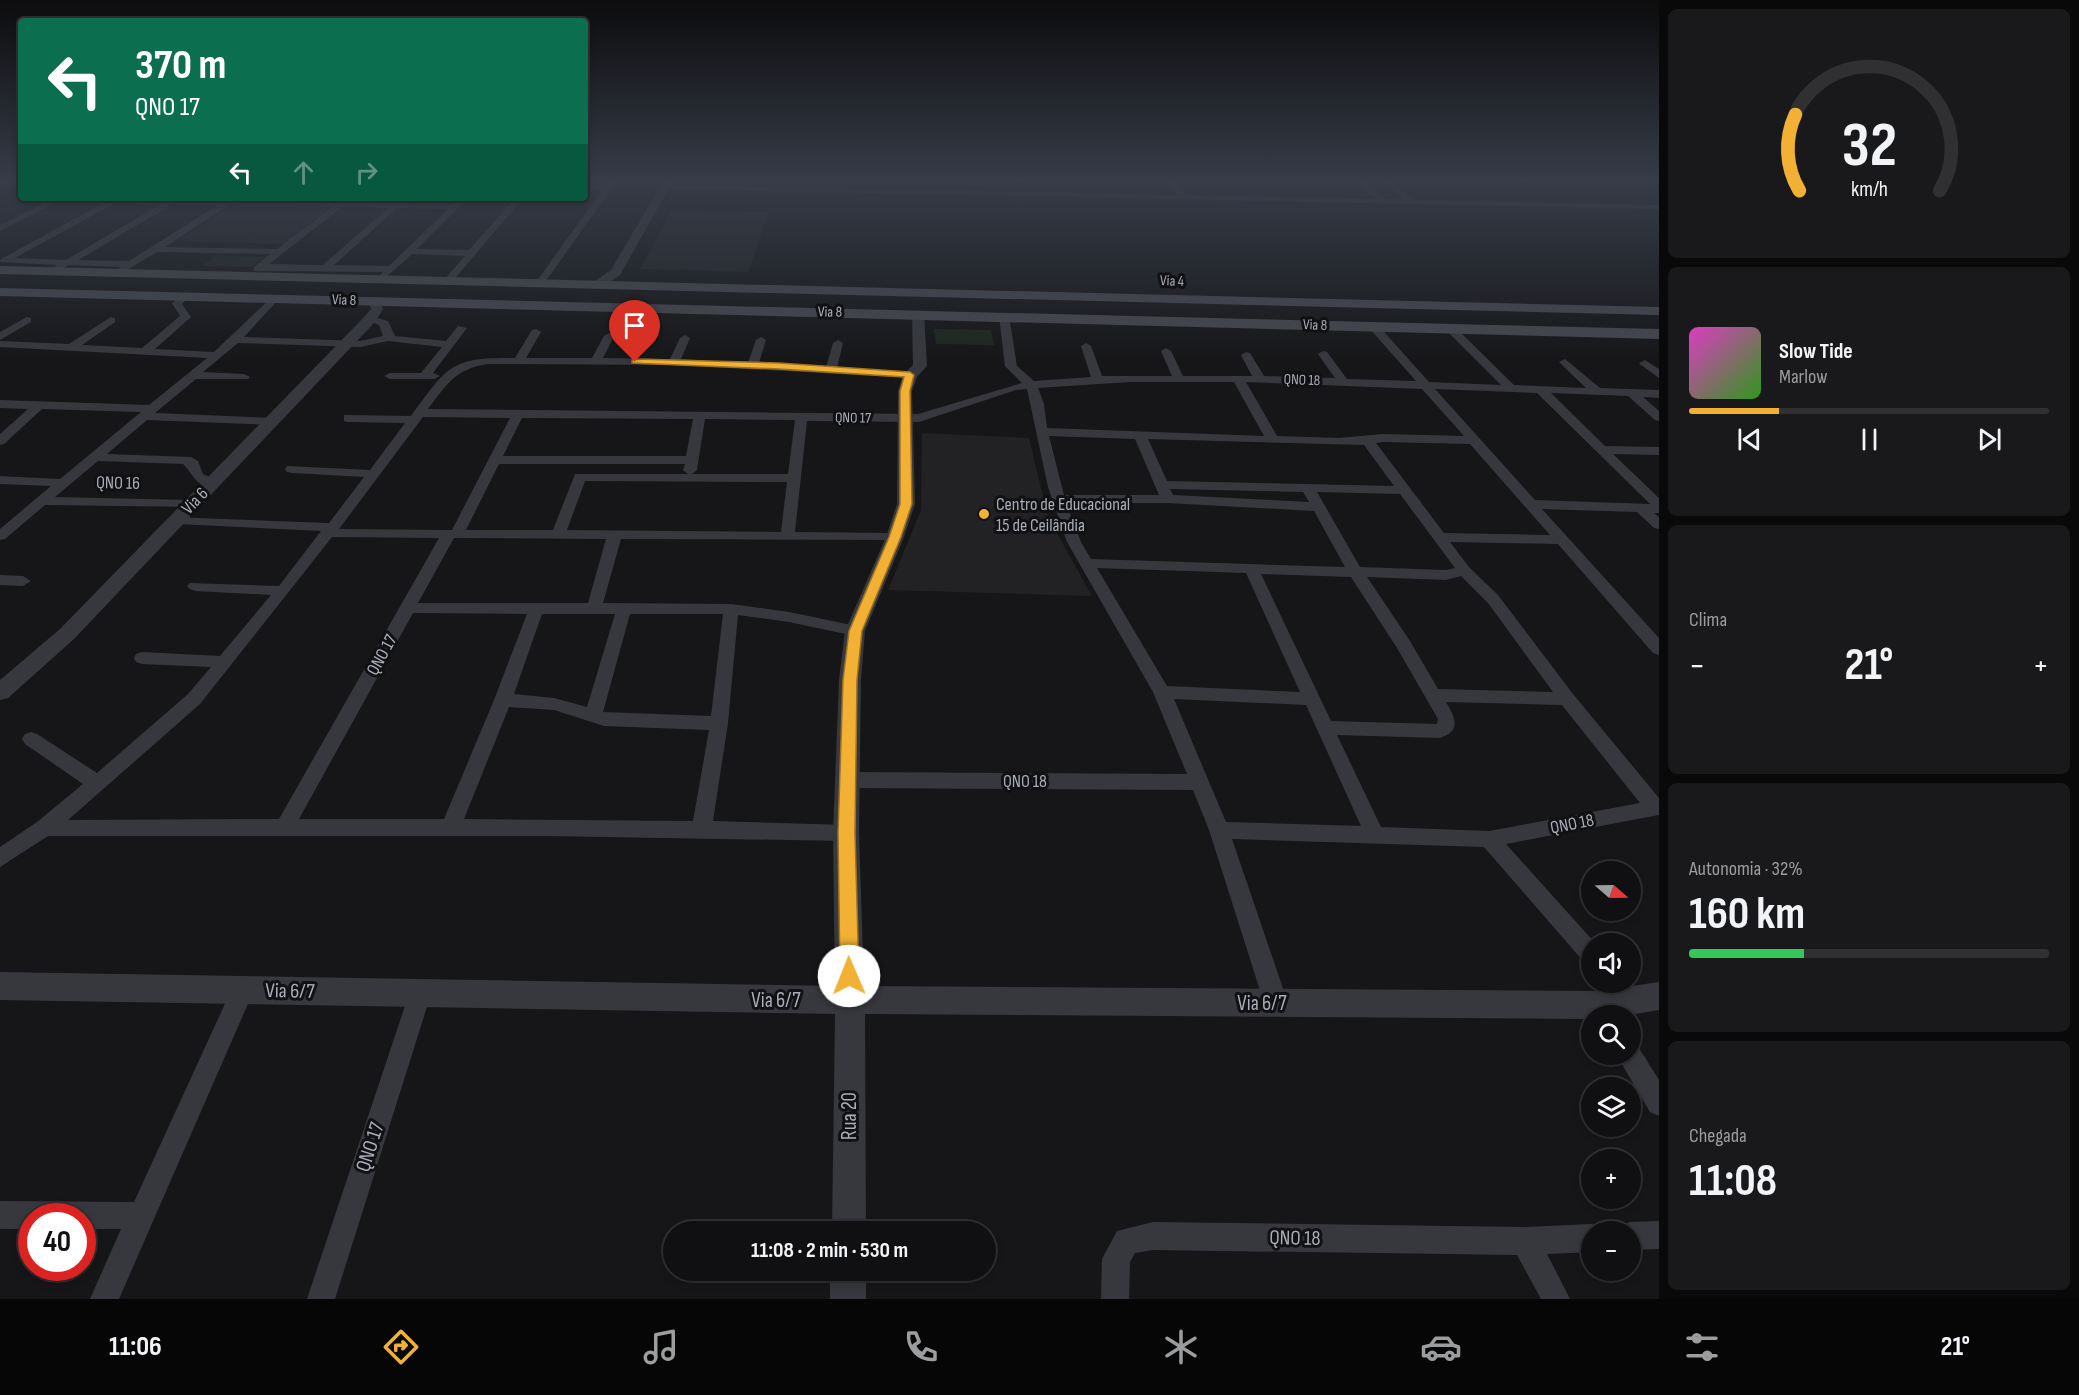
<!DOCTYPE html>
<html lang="pt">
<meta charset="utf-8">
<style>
:root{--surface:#101012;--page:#19191b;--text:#f1f3f6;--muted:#9c9d9f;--line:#303032;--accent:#f2b134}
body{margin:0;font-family:"Sofia Sans Condensed",sans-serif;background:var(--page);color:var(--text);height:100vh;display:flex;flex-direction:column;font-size:22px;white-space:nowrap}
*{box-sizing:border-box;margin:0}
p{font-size:20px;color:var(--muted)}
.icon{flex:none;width:33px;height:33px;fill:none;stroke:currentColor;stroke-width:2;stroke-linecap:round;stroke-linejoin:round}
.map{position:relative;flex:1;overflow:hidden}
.panel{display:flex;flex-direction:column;gap:9px;padding:9px;background:#09090a;width:420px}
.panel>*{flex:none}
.banner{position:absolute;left:18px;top:18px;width:570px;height:183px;border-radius:6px;box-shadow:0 3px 9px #0003,0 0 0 2px var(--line);background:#0b6e4f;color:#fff;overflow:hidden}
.needle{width:39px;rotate:110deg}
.fabs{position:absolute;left:1581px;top:861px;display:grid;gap:12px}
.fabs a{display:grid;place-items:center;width:60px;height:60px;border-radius:50%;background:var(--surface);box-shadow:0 3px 9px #0003,0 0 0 2px var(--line);font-size:30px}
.speed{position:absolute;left:18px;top:1203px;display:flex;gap:12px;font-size:30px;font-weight:700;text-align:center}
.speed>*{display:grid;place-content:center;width:78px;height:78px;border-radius:50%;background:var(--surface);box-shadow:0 3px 9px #0003,0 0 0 2px var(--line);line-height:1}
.speed .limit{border:9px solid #d22;background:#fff;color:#111}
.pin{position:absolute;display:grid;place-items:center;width:51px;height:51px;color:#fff;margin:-62px -26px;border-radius:50% 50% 50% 0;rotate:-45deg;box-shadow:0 0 6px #0007}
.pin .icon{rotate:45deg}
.me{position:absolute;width:66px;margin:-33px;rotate:359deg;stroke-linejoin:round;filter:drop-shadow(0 0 4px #0008)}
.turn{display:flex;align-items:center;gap:21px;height:126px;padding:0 18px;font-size:27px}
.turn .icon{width:78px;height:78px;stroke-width:2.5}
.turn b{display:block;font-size:42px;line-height:51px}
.lanes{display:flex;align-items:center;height:57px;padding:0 18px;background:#0003;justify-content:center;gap:30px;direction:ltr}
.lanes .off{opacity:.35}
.big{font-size:45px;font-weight:700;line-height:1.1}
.panel .widget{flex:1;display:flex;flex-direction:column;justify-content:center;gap:9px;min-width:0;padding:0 21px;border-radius:9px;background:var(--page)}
.panel .dial{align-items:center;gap:0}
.dial svg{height:156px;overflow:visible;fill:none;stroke:var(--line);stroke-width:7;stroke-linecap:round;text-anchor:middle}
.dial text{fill:var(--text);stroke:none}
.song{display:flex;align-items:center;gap:18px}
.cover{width:72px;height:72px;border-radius:9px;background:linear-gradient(135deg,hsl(310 70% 55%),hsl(110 70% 35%))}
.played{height:6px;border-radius:3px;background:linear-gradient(90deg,var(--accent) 25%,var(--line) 25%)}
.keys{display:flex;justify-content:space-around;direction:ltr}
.heat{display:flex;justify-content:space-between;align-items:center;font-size:33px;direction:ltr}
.charge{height:9px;border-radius:4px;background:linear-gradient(90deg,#34c759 32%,var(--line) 0)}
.trip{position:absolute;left:663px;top:1221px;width:333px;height:60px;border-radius:30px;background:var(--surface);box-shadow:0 3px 9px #0003,0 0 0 2px var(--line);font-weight:700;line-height:60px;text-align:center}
.tab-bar{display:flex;height:96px;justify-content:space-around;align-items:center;background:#060607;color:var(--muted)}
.tab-bar .icon{width:42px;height:42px}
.tab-bar .selected{color:var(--accent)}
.tab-bar b{font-size:27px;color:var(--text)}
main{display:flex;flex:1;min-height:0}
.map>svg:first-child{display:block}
.built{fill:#222225}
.green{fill:#1e261f}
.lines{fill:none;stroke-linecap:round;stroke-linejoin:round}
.minor{fill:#37383d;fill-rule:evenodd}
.tertiary{fill:#37383d;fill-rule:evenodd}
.secondary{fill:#45474d;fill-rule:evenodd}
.route{fill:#f2b134;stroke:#9d7322;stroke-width:1.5}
.poi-dot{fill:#f2b134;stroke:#111113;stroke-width:2}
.labels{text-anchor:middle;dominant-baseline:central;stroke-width:6;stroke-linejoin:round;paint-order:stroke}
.far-street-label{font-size:15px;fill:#a8adb8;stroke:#111113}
.street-label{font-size:18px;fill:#a8adb8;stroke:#111113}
.poi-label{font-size:18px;fill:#a8adb8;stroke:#111113;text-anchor:start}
.near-street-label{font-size:21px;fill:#a8adb8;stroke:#111113}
</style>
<main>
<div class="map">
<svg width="1659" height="1299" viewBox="0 0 1659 1299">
<rect width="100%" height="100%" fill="#161618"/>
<g class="built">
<path d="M 240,205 L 324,207 L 328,208 L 285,244 L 176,241 L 230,206 Z"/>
<path d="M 672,210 L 768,212 L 749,272 L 640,269 Z"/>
<path d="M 922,433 L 1029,438 L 1048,517 L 1092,596 L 888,590 L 921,510 Z"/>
</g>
<g class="green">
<path d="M 216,256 L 264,257 L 252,267 L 202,266 Z"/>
<path d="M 934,329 L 991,330 L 994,345 L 936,344 Z"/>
</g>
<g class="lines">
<g class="minor">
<path d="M 609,181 L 617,181 L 543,285 L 537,285 L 537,281 L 602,190 L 585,190 L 585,186 L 606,186 Z"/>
<path d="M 1168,181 L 1176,181 L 1186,195 L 1376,199 L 1356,181 L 1364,181 L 1386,199 L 1404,199 L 1383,181 L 1391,181 L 1414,200 L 1659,205 L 1659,209 L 664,189 L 660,187 L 664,185 L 1178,195 Z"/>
<path d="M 55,198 L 65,198 L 0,231 L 0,225 Z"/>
<path d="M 113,198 L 453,205 L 459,198 L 468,198 L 417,249 L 469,250 L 515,198 L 523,198 L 451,283 L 448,284 L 443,281 L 465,256 L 412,254 L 384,279 L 379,276 L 383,272 L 254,271 L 254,267 L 270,254 L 157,252 L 117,276 L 112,273 L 121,267 L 69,265 L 53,274 L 48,271 L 57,265 L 0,262 L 1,259 ZM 115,203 L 161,204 L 66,260 L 15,258 ZM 173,204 L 218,205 L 129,261 L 78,260 ZM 229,205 L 332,207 L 277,249 L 165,247 ZM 342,207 L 388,208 L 323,265 L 269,264 ZM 397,208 L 448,209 L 389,266 L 334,265 Z"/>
<path d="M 185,293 L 190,296 L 182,304 L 191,317 L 155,349 L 214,352 L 274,295 L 278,296 L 278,300 L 244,337 L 360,341 L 383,336 L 379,325 L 365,319 L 370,316 L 388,321 L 395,336 L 446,341 L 458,326 L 467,328 L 433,373 L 440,376 L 434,379 L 390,379 L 384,376 L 390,373 L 421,373 L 442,347 L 388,341 L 360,347 L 238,343 L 203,372 L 244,374 L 250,377 L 248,379 L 196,379 L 155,413 L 272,418 L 276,419 L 276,425 L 147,420 L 107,454 L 191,457 L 198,461 L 203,474 L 220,482 L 218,485 C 195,490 194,474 183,464 L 98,461 L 55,497 L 192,500 L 199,504 L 197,507 L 45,505 L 5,539 L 0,540 L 0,529 L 51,486 L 0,484 L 0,476 L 60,479 L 141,412 L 42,409 L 4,444 L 0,445 L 0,434 L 28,409 L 0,408 L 0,400 L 149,405 L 207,358 L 0,347 L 0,341 L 69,344 L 111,317 L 115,318 L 115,322 L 82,345 L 142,348 L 180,316 L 172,303 Z"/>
<path d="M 1004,313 L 1009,316 L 1017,366 L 1034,381 L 1091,377 L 1081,346 L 1086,343 L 1091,346 L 1102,376 L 1172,376 L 1161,351 L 1166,348 L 1171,351 L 1183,376 L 1252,376 L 1241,355 L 1246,352 L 1250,353 L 1264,376 L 1335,378 L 1318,354 L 1323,351 L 1327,352 L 1347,379 L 1416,381 L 1369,328 L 1368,326 L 1373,323 L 1377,324 L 1429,382 L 1501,385 L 1447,331 L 1447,327 L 1455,327 L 1514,385 L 1586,388 L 1561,364 L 1559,362 L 1565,359 L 1600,388 L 1659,390 L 1659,398 L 1643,397 L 1659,411 L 1659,421 L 1655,420 L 1628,396 L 1551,393 L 1605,446 L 1659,447 L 1659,455 L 1613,454 L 1659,498 L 1659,513 L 1654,513 L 1659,517 L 1659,529 L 1654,528 L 1637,512 L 1542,509 L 1659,638 L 1659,655 L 1653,653 L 1558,544 L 1450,542 L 1469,567 L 1498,595 L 1573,694 L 1659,798 L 1659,815 L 1506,844 L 1596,944 L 1592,944 L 1592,965 L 1584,962 L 1484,847 L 1232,839 L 1288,1003 L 1284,1011 L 1276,1014 L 1268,1011 L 1264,1003 L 1209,830 L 1193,790 L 849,788 L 842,785 L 840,780 L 842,775 L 849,772 L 1187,774 L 1153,692 L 1067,542 L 1048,487 L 1027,389 L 1016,390 L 919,422 L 807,421 L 795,532 L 895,533 L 902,537 L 900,540 L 621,539 L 603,603 L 731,604 L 789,612 L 861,627 L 863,631 L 861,635 L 855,636 L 789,622 L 738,615 L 728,723 L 713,821 L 846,825 L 853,827 L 856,833 L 853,839 L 846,841 L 545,836 L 48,836 L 0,867 L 0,847 L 37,822 L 83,784 L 25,744 L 22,739 L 25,734 L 31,732 L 37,734 L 97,773 L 188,694 L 211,667 L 142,664 L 136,662 L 134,658 L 136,654 L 142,652 L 220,656 L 271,595 L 195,591 L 190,589 L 187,586 L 190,583 L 279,586 L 321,531 L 177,524 L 170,520 L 172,517 L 329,523 L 364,477 L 292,473 L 287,472 L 285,469 L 287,466 L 370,470 L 405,423 L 348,422 L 344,421 L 344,415 L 411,416 C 448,366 450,357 515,358 L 532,330 L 536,329 L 541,332 L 526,358 L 592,358 L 604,336 L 609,333 L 614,336 L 603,358 L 670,359 L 680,338 L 685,335 L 690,338 L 681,359 L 748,363 L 756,340 L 761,337 L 766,340 L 759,363 L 826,367 L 833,343 L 838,340 L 843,343 L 837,368 L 910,372 L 916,375 L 910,378 L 674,365 L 488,364 C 455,369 447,384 428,409 L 918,414 L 1022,383 L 1005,366 L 999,316 ZM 1130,382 L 1234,382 L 1264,436 L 1047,428 L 1044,404 L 1038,388 ZM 1246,382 L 1422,389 L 1464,436 L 1383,434 L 1339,438 L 1277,436 ZM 1435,389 L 1537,393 L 1650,504 L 1535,500 ZM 423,417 L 510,418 L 452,530 L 339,529 ZM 522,418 L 693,419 L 686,456 L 503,456 ZM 705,419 L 795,420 L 788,474 L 692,474 L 697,470 ZM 1049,436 L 1135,439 L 1159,495 L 1064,495 ZM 1148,439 L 1364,445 L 1394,486 L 1167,481 ZM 1383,442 L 1470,444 L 1550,535 L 1444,533 L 1376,443 ZM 499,464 L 685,464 L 683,470 L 688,474 L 575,474 L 553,530 L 466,530 ZM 585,481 L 787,482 L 781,532 L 567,530 ZM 1170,489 L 1303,492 L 1309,502 L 1173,495 ZM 1317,492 L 1400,494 L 1455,568 L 1446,570 L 1360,567 ZM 1066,503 L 1167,503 L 1314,511 L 1345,567 L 1091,559 L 1081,542 ZM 332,537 L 439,538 L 279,819 L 68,820 L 200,704 ZM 454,538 L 606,539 L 588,603 L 418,603 ZM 1097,568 L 1246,573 L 1300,692 L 1167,686 ZM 1261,574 L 1351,577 L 1397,648 L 1438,719 L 1437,724 L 1331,721 ZM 1461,576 L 1488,603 L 1553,692 L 1438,689 L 1410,641 L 1367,577 L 1446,580 ZM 413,613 L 527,614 L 494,700 L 444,819 L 299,819 ZM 542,614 L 615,614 L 587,707 L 554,698 L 514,694 ZM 630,614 L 723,614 L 711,716 L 603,712 ZM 1174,699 L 1306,705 L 1361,826 L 1226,822 ZM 1446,702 L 1562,705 L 1640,803 L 1489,831 L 1381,827 L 1337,735 L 1440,738 C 1462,731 1455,717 1446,702 ZM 509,707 L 554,710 L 604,726 L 709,730 L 693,821 L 464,819 Z"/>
<path d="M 27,317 L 31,318 L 31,322 L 0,340 L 0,332 Z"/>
<path d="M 1645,360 L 1659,369 L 1659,378 L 1641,365 L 1639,363 Z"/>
<path d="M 0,575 L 23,576 L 31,581 L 23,586 L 0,585 Z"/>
<path d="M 243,979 L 251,982 L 254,990 L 119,1299 L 90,1299 L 121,1229 L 82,1229 L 82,1216 L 32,1216 L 32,1229 L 0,1229 L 0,1201 L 134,1202 L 235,982 Z"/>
<path d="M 1630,981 L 1645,1001 L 1641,1009 L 1633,1012 L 1625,1009 L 1606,982 L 1630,982 Z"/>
<path d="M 420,983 L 428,986 L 431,994 L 335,1299 L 307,1299 L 409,994 L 412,986 Z"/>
<path d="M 1630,1043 L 1637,1045 L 1659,1080 L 1659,1116 L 1650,1112 L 1616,1054 L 1630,1054 Z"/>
<path d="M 1659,1221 L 1659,1249 L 1630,1250 L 1630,1232 L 1618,1232 L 1620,1226 L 1630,1222 Z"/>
<path d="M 1153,1222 L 1525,1227 L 1592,1224 L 1602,1228 L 1603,1232 L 1592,1232 L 1592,1252 L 1547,1254 L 1570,1299 L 1541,1299 L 1517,1255 L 1153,1250 L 1135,1253 L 1130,1262 L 1129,1299 L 1101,1299 L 1102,1259 L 1117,1231 Z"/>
</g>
<g class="tertiary">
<path d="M 663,181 L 673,181 L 620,275 L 602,288 L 594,288 L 592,285 L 594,282 L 611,270 Z"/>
<path d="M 374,297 L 378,298 L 383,309 L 375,322 L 74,639 L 8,698 L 0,700 L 0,680 L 60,629 L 365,316 L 371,309 L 368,301 Z"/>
<path d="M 918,310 L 924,314 L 927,366 L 917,377 L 912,391 L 915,504 L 904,537 L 865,631 L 861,680 L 859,833 L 864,986 L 1597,991 L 1659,982 L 1659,1010 L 1623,1016 L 1592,1016 L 1592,1019 L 865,1014 L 866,1232 L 832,1232 L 835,1014 L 0,1000 L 0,972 L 835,986 L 833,833 L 839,680 L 845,631 L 886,537 L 897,504 L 898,391 L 903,375 L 913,365 L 912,314 Z"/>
<rect x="830" y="1270" width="36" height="29"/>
</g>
<g class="secondary">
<path d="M 0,181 L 13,181 L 0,187 Z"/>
<path d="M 0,266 L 1659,307 L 1659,315 L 0,274 Z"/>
<path d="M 0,288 L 1659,329 L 1659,339 L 0,296 Z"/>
</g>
</g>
<linearGradient id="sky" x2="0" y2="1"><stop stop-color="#0c0c0d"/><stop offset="0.5" stop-color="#363c48"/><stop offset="1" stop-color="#363c48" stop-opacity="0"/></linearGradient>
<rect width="1659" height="362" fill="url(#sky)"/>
<path class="route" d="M 635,359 L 779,363 L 910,372 L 914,375 L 910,391 L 912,504 L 901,537 L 862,631 L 857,680 L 855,833 L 859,976 L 856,982 L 849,985 L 843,982 L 840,976 L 838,833 L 843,680 L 849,631 L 889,537 L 900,504 L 900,391 L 904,377 L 779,369 L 632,363 L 632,360 Z"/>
<circle class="poi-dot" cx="984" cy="514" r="6"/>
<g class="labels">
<g class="far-street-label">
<text transform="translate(1172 281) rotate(2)">Via 4</text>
<text transform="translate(344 300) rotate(2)">Via 8</text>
<text transform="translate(830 312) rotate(1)">Via 8</text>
<text transform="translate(1315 325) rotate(2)">Via 8</text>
<text transform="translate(1302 380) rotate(2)">QNO 18</text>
<text transform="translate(853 418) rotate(1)">QNO 17</text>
</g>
<g class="street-label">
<text transform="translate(118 483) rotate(1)">QNO 16</text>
<text transform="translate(195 501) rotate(-46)">Via 6</text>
<text transform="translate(382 655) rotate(-61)">QNO 17</text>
<text x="1025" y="781">QNO 18</text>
<text transform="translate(1572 824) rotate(-11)">QNO 18</text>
</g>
<g class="poi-label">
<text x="996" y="504">Centro de Educacional<tspan x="996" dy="21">15 de Ceilândia</tspan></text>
</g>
<g class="near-street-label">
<text transform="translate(290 991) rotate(1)">Via 6/7</text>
<text x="776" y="1000">Via 6/7</text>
<text x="1262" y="1003">Via 6/7</text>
<text transform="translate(849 1116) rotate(-90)">Rua 20</text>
<text transform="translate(370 1147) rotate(-72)">QNO 17</text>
<text transform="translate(1295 1238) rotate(1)">QNO 18</text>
</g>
</g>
</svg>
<div class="fabs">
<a><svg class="needle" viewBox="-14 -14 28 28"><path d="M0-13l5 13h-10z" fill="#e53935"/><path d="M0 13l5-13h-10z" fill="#9c9d9f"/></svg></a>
<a><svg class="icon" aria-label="sound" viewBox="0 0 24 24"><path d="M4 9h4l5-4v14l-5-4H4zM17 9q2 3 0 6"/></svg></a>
<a><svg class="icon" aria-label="search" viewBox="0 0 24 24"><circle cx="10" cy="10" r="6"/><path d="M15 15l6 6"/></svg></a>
<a><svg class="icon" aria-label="layers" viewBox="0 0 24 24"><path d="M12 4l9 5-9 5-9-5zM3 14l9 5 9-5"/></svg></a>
<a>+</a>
<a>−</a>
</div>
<div class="speed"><div class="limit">40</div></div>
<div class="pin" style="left:635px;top:362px;background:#d93025"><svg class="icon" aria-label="arrive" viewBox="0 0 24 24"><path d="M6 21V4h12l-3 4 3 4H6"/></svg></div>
<svg class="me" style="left:849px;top:976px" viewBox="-20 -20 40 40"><circle r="19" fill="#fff"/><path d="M0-13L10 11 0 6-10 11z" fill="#f2b134"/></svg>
<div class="trip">11:08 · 2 min · 530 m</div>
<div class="banner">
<div class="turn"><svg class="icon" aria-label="left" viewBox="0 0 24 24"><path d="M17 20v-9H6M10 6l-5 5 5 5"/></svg><div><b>370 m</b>QNO 17</div></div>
<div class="lanes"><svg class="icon" aria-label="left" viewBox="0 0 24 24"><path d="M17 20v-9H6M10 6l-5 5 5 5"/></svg><svg class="icon off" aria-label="ahead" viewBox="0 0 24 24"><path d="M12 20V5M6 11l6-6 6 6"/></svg><svg class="icon off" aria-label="right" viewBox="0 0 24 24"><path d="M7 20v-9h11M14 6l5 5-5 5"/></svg></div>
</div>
</div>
<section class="panel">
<div class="widget dial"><svg viewBox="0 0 100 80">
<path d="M14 69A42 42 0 1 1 86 69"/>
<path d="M14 69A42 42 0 0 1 12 30" stroke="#f2b134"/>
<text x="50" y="56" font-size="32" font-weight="700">32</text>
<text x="50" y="72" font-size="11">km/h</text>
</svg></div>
<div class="widget">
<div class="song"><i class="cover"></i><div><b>Slow Tide</b><p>Marlow</p></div></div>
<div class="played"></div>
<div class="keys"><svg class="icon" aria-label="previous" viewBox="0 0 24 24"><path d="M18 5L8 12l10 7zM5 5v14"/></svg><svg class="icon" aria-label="pause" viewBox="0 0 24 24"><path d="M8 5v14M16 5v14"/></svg><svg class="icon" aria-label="next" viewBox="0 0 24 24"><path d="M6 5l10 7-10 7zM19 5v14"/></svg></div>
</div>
<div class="widget"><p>Clima</p>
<div class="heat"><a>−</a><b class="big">21°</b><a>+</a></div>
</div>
<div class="widget"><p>Autonomia · 32%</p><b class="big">160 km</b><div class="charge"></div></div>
<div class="widget"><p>Chegada</p><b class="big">11:08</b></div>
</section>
</main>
<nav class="tab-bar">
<b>11:06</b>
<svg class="icon selected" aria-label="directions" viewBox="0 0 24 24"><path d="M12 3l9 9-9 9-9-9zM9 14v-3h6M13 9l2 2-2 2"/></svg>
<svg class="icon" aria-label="music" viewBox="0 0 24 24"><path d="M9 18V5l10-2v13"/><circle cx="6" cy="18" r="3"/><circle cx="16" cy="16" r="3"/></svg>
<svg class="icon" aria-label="phone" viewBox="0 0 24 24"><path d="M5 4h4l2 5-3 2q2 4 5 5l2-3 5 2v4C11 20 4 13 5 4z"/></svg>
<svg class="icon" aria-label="climate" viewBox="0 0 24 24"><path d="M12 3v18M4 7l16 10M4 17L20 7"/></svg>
<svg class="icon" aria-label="car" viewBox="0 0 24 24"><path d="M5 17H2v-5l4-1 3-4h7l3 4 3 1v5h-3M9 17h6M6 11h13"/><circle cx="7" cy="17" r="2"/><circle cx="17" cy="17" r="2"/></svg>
<svg class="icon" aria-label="filters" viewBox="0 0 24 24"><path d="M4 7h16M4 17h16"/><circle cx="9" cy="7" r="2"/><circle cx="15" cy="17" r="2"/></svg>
<b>21°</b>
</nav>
